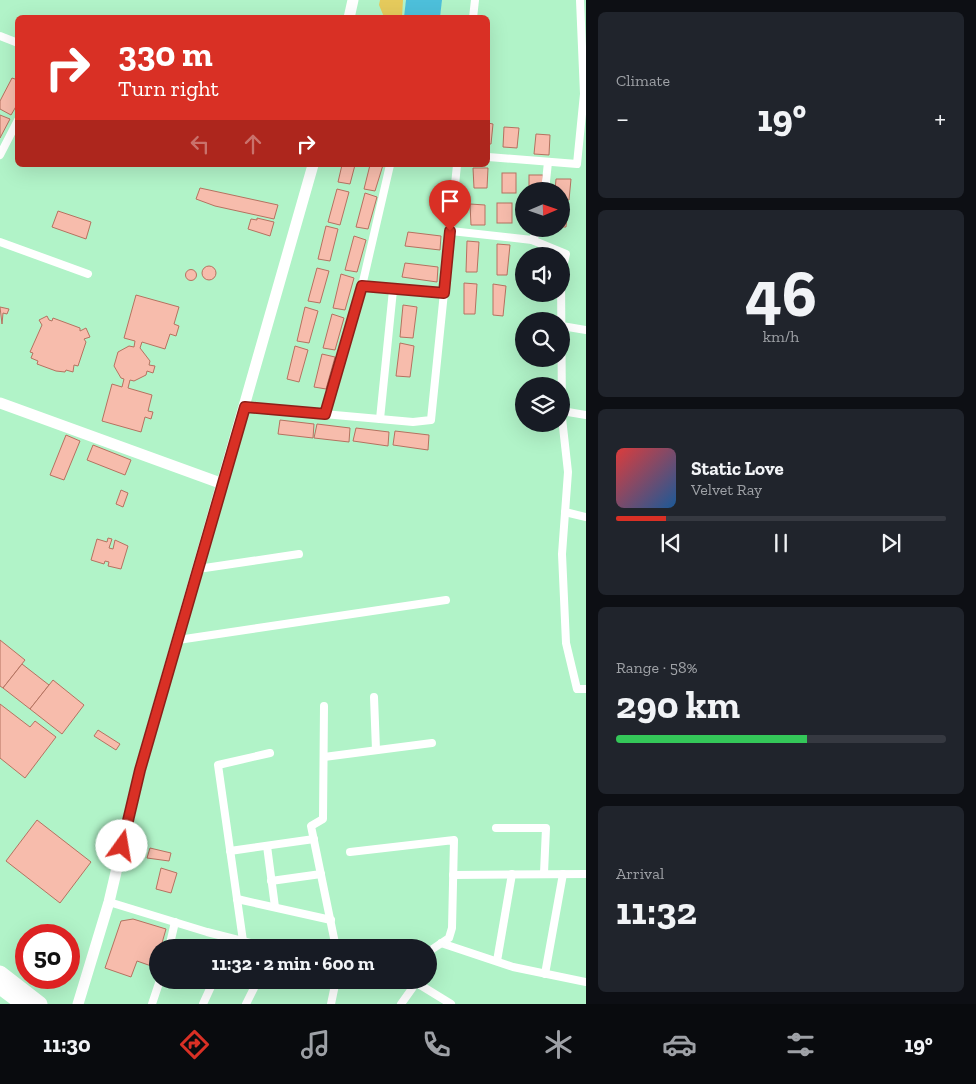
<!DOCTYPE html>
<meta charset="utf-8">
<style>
:root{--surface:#171b24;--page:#20242c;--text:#f1f3f6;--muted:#9ea1a6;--line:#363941;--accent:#d93025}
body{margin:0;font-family:"Zilla Slab",serif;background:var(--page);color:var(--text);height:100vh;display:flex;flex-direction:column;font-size:19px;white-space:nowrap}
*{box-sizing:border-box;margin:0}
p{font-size:16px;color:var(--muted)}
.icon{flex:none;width:28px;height:28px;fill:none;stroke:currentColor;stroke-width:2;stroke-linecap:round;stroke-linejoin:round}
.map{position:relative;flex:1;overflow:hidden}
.details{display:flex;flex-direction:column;gap:12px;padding:12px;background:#0d0f14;width:390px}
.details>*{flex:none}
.top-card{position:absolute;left:15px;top:15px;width:475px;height:152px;border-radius:8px;box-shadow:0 5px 20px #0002;background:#d93025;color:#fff;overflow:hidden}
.needle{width:32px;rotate:88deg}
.controls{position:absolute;left:515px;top:182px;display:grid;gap:10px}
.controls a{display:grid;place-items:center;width:55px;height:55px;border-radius:50%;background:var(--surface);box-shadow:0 5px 20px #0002;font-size:25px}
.speed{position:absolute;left:15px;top:924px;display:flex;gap:10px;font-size:25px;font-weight:700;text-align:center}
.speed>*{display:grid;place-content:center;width:65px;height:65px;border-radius:50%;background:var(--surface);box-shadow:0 5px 20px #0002;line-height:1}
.speed .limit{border:8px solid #d22;background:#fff;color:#111}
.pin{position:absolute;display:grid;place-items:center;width:42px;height:42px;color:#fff;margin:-51px -21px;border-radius:50% 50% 50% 0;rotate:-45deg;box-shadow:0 0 5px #0007}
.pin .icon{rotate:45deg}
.me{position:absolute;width:55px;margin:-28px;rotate:13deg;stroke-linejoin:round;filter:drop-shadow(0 0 4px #0008)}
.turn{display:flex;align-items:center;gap:18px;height:105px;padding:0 20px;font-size:22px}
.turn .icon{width:65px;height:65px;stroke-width:2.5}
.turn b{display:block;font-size:35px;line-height:42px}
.lanes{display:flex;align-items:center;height:48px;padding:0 20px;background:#0003;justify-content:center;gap:25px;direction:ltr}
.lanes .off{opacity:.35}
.big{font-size:38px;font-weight:700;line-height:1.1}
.details .card{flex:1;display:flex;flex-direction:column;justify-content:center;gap:8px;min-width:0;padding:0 18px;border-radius:8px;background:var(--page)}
.details .dial{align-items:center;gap:0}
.dial b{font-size:65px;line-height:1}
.song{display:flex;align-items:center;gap:15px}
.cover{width:60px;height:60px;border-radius:8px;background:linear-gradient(135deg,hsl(0 70% 55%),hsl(210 70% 35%))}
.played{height:5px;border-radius:2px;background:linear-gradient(90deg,var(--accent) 15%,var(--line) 15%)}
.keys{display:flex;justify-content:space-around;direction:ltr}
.heat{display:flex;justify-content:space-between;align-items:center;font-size:28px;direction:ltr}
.charge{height:8px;border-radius:4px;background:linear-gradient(90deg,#34c759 58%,var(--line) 0)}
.trip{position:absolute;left:149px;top:939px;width:288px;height:50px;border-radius:25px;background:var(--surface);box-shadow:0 5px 20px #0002;font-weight:700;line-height:50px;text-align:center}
.tab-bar{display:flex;height:80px;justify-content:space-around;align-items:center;background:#090b0e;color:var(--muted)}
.tab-bar .icon{width:35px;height:35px}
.tab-bar .active{color:var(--accent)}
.tab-bar b{font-size:22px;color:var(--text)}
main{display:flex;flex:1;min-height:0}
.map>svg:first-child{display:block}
.green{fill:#e5ca5c}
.water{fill:#4dbfda}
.building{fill:#f7bcac;stroke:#b57260}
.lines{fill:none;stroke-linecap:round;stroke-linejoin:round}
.street{stroke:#fff;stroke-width:8}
.secondary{stroke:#fff;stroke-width:11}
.highway{stroke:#fff;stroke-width:15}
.route-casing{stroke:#8d1f18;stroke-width:12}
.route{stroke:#d93025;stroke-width:9}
</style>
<main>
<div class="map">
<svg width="586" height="1004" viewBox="0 0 586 1004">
<rect width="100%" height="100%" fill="#b1f3c8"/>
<path class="green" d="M 380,0 L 403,0 L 402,17 L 384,17 L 379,5 Z"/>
<path class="water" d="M 406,0 L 442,0 L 440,17 L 404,17 Z"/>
<g class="building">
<path d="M 12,78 L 18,80 L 18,103 L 11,115 L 0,109 L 0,101 Z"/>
<path d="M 0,115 L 10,119 L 0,138 Z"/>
<path d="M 488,123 L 493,124 L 491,144 L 488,144 Z"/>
<path d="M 504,127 L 519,128 L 517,148 L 503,147 Z"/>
<path d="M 536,134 L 550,135 L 549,155 L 534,154 Z"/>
<path d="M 342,165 L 355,165 L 350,184 L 338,182 Z"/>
<path d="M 370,165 L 383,165 L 375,191 L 364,189 Z"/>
<path d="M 473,168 L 488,168 L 487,188 L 474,188 Z"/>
<rect x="502" y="173" width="14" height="20"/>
<rect x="529" y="175" width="14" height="16"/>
<path d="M 556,179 L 571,179 L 569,200 L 561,199 L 561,191 L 555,191 Z"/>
<path d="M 200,188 L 278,205 L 274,219 L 215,206 L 196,199 Z"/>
<path d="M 337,189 L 349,192 L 340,225 L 328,222 Z"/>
<path d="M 365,193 L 377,197 L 368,229 L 356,227 Z"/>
<rect x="497" y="203" width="15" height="20"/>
<path d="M 470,204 L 485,205 L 485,225 L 471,225 Z"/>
<path d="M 561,207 L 568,207 L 566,227 L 561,227 Z"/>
<path d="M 58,211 L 91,222 L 86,239 L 52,227 Z"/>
<path d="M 257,218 L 274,222 L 270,236 L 248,229 L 251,219 L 257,220 Z"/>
<path d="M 326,226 L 338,229 L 330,261 L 318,259 Z"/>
<path d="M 408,232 L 441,236 L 440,250 L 405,246 Z"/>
<path d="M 354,236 L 366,240 L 357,272 L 345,270 Z"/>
<path d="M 467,241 L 479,242 L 477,272 L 466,272 Z"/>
<path d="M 497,244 L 510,245 L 507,275 L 497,275 Z"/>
<path d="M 405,263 L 438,267 L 437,282 L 402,277 Z"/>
<circle cx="209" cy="273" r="7"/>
<path d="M 317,268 L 329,271 L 320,303 L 308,301 Z"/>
<circle cx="191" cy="275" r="5.5"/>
<path d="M 341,274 L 354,278 L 345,310 L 333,308 Z"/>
<path d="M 464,283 L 477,284 L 475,314 L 464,314 Z"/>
<path d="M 493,284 L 506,286 L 503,316 L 493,315 Z"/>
<path d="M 136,295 L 179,307 L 174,324 L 179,326 L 176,336 L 170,334 L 165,349 L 142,342 L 140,348 L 150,361 L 149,365 L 155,366 L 153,373 L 147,371 L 146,375 L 134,381 L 130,380 L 128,388 L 152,395 L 148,411 L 153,412 L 151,419 L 145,417 L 141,432 L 102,421 L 112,384 L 122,387 L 124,379 L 121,378 L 114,366 L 118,352 L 129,346 L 134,347 L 135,341 L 124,338 Z"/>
<path d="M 403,305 L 417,307 L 413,338 L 400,337 Z"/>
<path d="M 0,307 L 9,309 L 7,314 L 3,313 L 2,324 Z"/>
<path d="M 305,307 L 318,311 L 309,343 L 297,341 Z"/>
<path d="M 332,314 L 344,318 L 335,350 L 323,348 Z"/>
<path d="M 47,316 L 49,320 L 52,321 L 53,318 L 80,328 L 80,331 L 86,328 L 90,337 L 84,339 L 86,342 L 78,366 L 74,365 L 73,372 L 66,370 L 65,372 L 56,371 L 37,364 L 38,361 L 31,358 L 33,353 L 30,352 L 42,325 L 39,320 Z"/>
<path d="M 400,343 L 414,346 L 410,377 L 396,376 Z"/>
<path d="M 295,346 L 308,350 L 299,382 L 287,379 Z"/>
<path d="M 322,354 L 335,357 L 326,389 L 314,387 Z"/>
<path d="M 280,420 L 314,424 L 313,438 L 278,434 Z"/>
<path d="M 317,424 L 350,428 L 349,442 L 314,438 Z"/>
<path d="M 356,428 L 389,432 L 388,446 L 353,441 Z"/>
<path d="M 395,431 L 429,435 L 428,450 L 393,445 Z"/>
<path d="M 66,435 L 80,441 L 64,480 L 50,475 Z"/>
<path d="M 93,445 L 131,460 L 125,475 L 87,460 Z"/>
<path d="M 121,490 L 128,493 L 123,507 L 116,504 Z"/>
<path d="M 108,538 L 112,539 L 109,548 L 113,549 L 115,540 L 128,546 L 121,569 L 108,566 L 109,562 L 105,561 L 104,564 L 91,560 L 97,539 L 107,542 Z"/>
<path d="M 0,640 L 25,660 L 3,688 L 0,686 Z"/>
<path d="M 22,664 L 49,685 L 30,709 L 3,688 Z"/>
<path d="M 53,680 L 84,705 L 62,734 L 30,709 Z"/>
<path d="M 0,704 L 30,727 L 35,721 L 56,737 L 25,778 L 0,758 Z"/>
<path d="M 98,730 L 120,744 L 116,750 L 94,736 Z"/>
<path d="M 37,820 L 91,862 L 60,903 L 6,861 Z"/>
<path d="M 150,848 L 171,853 L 169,861 L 147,858 Z"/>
<path d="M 161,868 L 177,873 L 171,893 L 156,889 Z"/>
<path d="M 133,919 L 166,929 L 162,943 L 164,944 L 163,948 L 158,948 L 157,968 L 137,961 L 131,977 L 105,968 L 121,921 Z"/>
</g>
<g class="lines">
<g class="street">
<path d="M 473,18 L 475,0"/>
<path d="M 0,36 L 18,43"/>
<path d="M 0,155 L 18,120"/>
<path d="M 488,157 L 577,164 L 584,94 L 580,0"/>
<path d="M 545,191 L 548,162"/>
<path d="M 451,231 L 532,240 L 566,254 L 561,277 L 562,418 L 568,472 L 562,554 L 566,643 L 577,689 L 586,689"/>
<path d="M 532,240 L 539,229"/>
<path d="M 0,242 L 88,274"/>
<path d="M 362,286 L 444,293"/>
<path d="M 562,326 L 586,330"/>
<path d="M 245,407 L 413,422 L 431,420 L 457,165"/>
<path d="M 562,411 L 586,415"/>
<path d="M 325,414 L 362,286 L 390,165"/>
<path d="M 380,419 L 393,290"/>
<path d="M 565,512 L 586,517"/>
<path d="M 198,569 L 299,554"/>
<path d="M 178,640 L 446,600"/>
<path d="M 374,697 L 376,750"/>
<path d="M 324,706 L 323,819 L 311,826 L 336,948"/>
<path d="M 324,757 L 432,743"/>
<path d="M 496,828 L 546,828 L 544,873"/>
<path d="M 267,846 L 275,907"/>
<path d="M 230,851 L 314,839"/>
<path d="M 350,852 L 454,840 L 452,928 L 449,938 L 428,952"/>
<path d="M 453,875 L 586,874"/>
<path d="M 271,881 L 321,874"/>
<path d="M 237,899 L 331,920"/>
<path d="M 109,902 L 207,932 L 270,948"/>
<path d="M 243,941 L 218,765 L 270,753"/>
<path d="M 441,943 L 513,967 L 586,982"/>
<path d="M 169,948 L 175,922"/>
<path d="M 497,961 L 512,874"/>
<path d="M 545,974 L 563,874"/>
<path d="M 240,980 L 256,984"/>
<path d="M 412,980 L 451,1004"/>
<path d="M 152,1004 L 160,980"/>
<path d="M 203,1004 L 214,980"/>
<path d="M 246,1004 L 258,980"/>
<path d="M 331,1004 L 336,980"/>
<path d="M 401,1004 L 416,983"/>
</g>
<g class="secondary">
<path d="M 349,18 L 353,0"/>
<path d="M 0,403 L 223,484"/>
<path d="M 78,1004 L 109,902 L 140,770 L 313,165"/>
</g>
<g class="highway">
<path d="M 0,973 L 40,1004"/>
<path d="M 0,987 L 23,1004"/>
</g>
</g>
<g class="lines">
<defs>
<path id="route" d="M 122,846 L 140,770 L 245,407 L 325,414 L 362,286 L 444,293 L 450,231"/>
</defs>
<use href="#route" class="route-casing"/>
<use href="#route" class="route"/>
</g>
</svg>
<div class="controls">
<a><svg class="needle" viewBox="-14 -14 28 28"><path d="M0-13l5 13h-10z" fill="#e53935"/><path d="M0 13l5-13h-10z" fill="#9ea1a6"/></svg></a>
<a><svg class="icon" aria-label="sound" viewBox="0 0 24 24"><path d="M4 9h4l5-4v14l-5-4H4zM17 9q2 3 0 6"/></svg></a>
<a><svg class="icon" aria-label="search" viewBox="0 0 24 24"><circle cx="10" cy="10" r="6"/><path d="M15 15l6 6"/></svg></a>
<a><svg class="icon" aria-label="layers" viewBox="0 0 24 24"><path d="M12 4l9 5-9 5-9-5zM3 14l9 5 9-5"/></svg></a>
</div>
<div class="speed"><div class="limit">50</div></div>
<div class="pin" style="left:450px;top:231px;background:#d93025"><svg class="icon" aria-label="arrive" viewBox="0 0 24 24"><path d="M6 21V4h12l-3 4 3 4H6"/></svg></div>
<svg class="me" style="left:122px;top:846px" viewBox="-20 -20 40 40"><circle r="19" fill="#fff"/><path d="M0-13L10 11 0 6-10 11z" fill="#d93025"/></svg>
<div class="trip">11:32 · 2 min · 600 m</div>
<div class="top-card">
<div class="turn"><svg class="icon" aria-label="right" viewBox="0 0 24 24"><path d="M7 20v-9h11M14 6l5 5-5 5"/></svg><div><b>330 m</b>Turn right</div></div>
<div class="lanes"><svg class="icon off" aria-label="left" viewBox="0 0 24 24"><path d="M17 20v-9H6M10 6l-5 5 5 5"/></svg><svg class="icon off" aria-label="ahead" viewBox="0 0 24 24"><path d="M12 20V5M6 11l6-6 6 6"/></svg><svg class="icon" aria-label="right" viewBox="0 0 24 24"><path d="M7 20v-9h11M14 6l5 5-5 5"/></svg></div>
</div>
</div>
<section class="details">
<div class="card"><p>Climate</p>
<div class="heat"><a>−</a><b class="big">19°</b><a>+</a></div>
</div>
<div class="card dial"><b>46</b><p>km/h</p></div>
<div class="card">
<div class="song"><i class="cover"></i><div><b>Static Love</b><p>Velvet Ray</p></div></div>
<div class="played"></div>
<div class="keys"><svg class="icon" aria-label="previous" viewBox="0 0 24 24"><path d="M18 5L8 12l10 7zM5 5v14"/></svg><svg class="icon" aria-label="pause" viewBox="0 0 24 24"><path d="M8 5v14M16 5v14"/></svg><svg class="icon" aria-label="next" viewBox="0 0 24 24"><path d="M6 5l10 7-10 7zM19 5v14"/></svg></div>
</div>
<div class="card"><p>Range · 58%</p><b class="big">290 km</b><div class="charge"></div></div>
<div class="card"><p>Arrival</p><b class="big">11:32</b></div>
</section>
</main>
<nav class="tab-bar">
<b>11:30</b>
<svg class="icon active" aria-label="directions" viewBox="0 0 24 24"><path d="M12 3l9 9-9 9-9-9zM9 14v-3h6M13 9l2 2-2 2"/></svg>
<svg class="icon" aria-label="music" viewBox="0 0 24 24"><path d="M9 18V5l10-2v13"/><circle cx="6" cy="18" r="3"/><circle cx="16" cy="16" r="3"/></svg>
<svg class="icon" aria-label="phone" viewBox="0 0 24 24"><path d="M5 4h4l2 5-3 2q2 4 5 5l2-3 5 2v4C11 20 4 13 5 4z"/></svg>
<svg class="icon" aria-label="climate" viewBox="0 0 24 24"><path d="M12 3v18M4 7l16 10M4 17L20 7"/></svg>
<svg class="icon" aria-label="car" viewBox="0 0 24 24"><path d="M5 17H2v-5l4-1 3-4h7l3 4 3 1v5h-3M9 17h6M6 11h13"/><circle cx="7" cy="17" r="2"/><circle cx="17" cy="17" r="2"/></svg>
<svg class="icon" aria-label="filters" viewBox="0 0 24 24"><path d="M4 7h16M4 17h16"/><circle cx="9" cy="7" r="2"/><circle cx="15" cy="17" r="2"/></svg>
<b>19°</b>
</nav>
